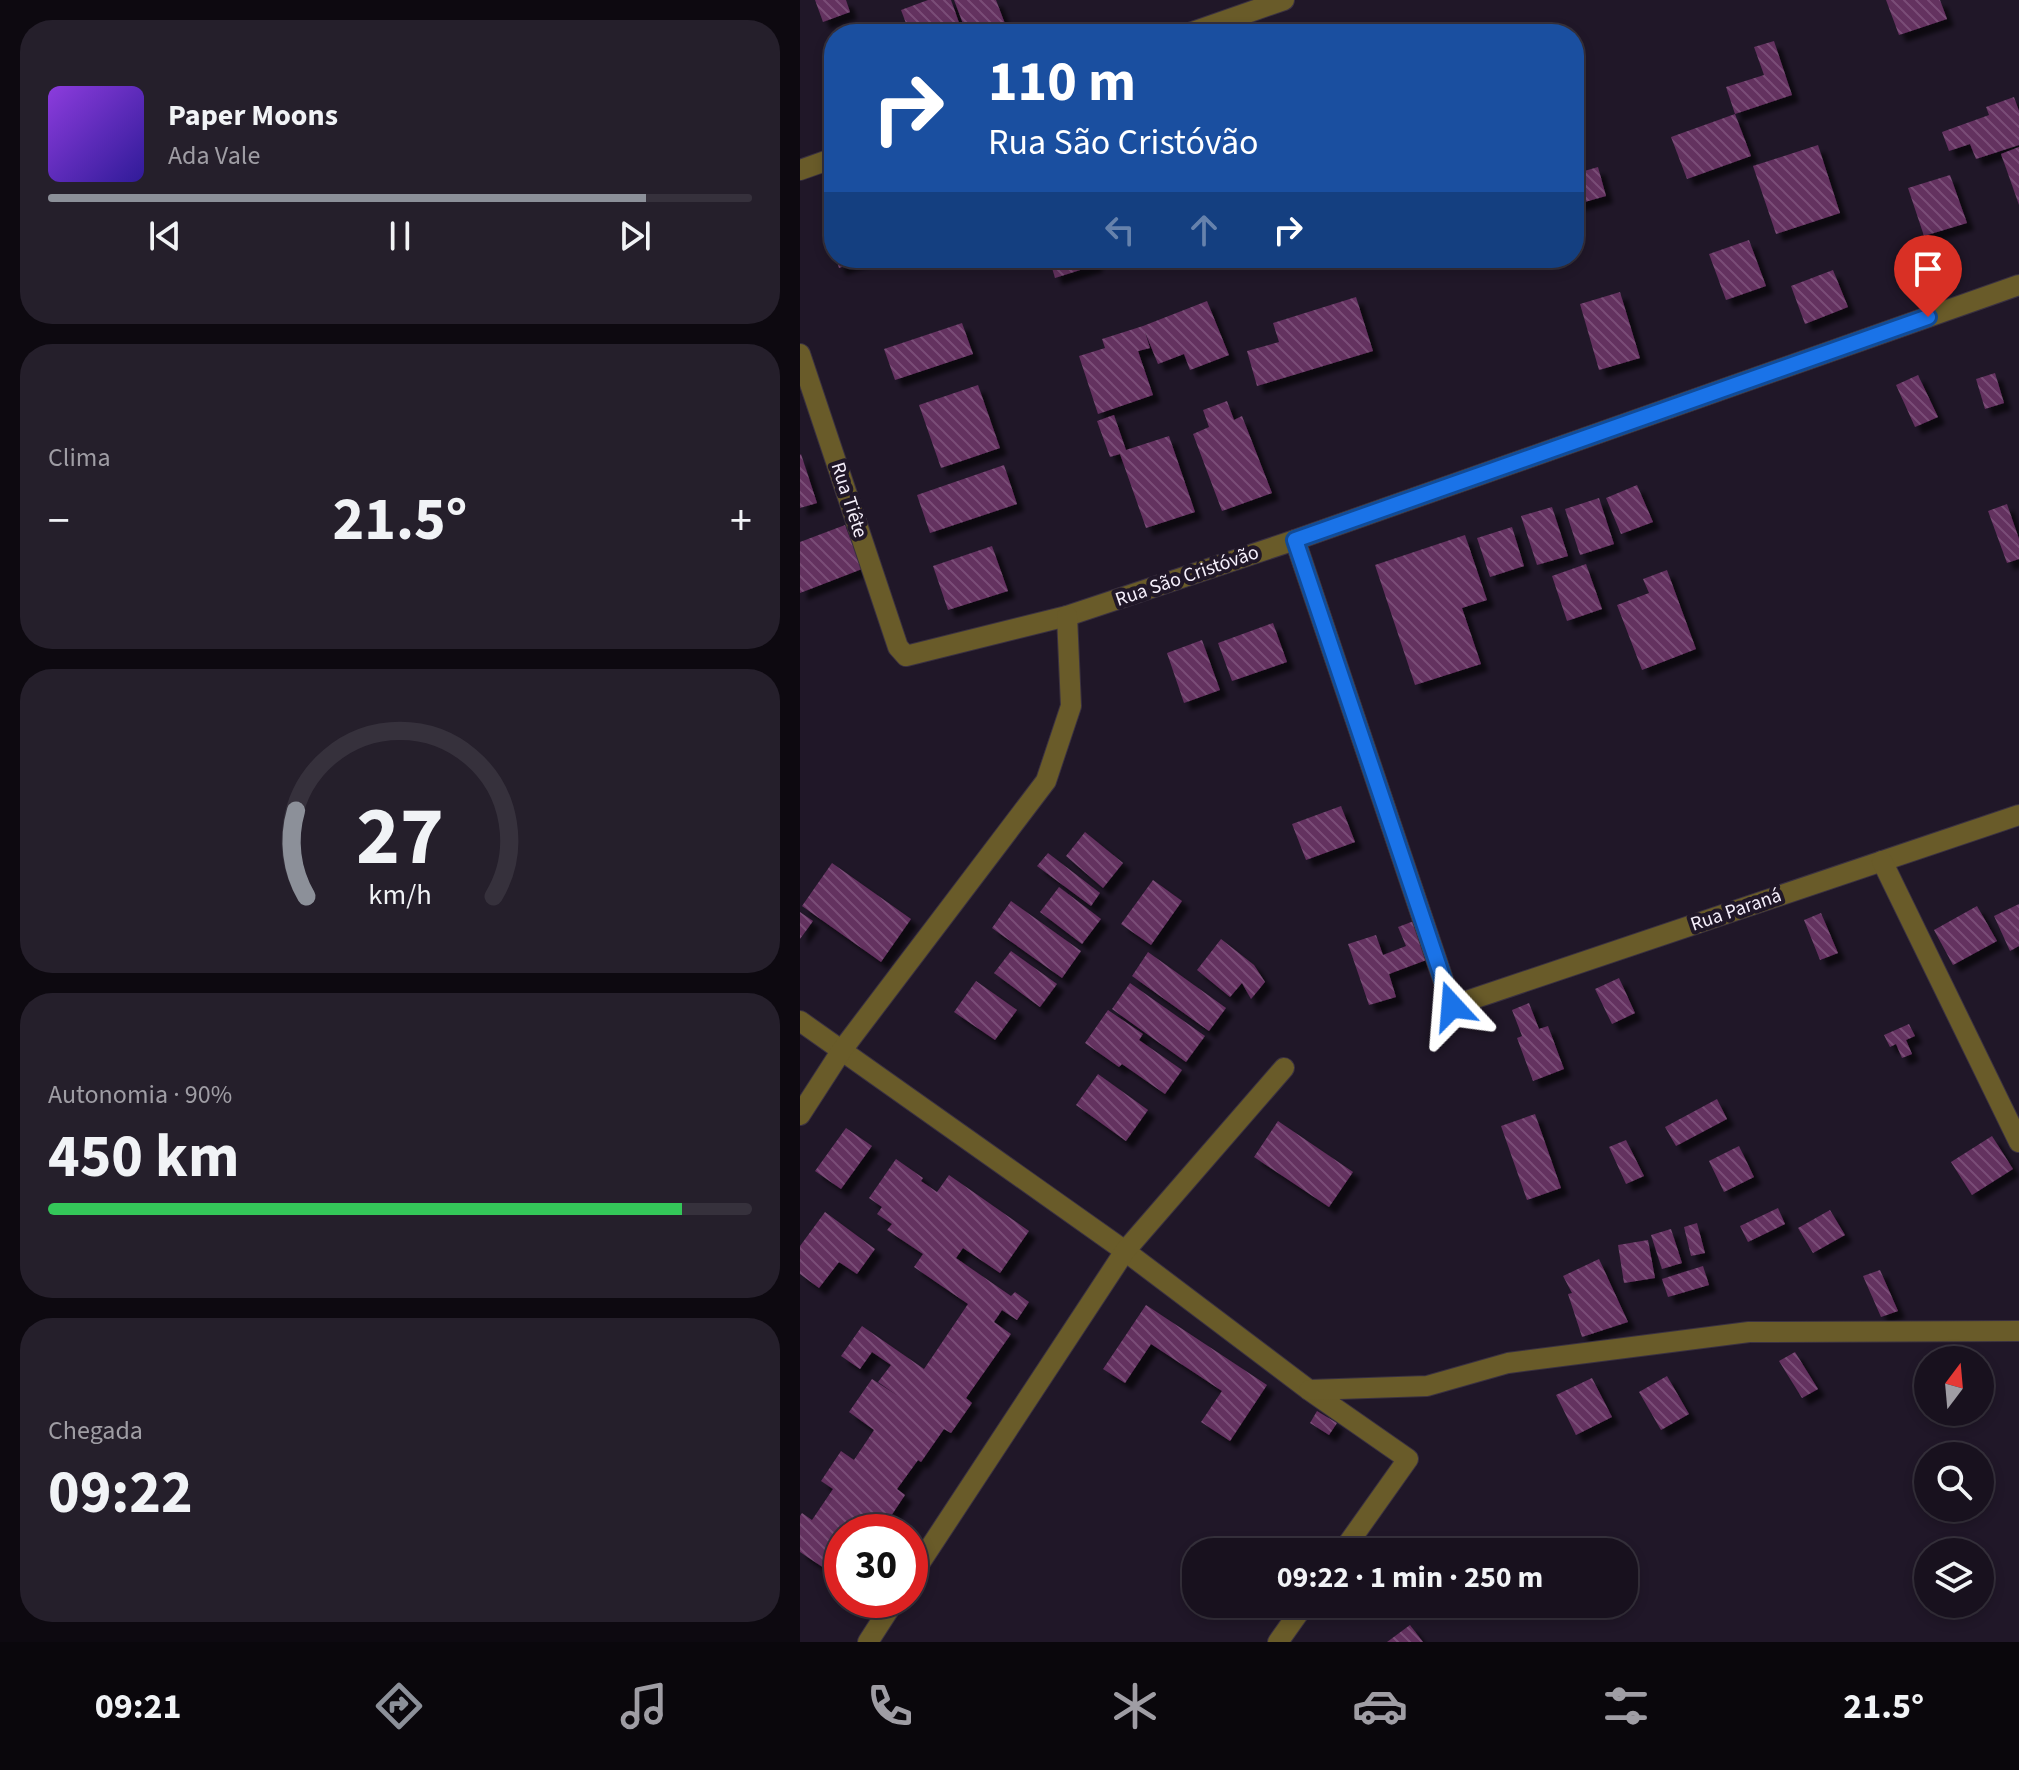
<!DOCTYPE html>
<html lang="pt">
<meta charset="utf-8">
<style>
:root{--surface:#18111e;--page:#251f2b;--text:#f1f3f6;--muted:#9f9da4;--line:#36313c;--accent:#8c9099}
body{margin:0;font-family:"Source Sans 3",sans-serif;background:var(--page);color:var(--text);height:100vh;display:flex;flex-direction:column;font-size:30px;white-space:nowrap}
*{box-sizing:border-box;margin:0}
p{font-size:26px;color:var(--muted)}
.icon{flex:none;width:44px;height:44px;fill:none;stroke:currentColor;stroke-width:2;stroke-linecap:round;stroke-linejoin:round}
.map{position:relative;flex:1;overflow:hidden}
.drawer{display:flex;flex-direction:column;gap:20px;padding:20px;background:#0d0910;width:800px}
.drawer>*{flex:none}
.banner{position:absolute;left:24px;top:24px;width:760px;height:244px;border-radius:32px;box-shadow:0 4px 12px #0003,0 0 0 2px var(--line);background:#1a4fa0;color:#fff;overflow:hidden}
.needle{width:52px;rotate:16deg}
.buttons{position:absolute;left:1114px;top:1346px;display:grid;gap:16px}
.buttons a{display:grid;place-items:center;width:80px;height:80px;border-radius:50%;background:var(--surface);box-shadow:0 4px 12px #0003,0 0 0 2px var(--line);font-size:40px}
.speed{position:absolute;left:24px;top:1514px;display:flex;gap:16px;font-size:40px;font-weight:700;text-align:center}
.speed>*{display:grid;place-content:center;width:104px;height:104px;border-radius:50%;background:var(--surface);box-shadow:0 4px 12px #0003,0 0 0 2px var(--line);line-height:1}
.speed .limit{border:12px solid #d22;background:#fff;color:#111}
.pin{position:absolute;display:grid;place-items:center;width:68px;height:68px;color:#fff;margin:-82px -34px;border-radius:50% 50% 50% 0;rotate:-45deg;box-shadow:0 0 8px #0007}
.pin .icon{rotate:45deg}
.me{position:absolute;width:88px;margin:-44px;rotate:341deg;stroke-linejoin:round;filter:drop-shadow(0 0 6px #0008)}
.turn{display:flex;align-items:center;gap:28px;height:168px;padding:0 32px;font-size:36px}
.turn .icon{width:104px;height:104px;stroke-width:2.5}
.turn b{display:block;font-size:56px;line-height:68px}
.lanes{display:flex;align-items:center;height:76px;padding:0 32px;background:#0003;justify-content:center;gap:40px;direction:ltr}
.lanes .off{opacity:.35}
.big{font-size:60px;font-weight:700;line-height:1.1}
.drawer .card{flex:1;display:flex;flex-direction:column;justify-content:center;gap:12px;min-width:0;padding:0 28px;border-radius:32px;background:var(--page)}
.drawer .dial{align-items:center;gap:0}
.dial svg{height:208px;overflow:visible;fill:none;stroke:var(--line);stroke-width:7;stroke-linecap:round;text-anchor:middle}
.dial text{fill:var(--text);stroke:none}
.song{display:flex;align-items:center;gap:24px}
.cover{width:96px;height:96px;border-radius:12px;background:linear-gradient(135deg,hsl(270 70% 55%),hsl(250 70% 35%))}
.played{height:8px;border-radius:4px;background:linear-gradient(90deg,var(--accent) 85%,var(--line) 85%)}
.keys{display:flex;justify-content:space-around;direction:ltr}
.heat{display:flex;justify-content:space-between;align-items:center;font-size:44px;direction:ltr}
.charge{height:12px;border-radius:6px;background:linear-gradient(90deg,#34c759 90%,var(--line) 0)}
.trip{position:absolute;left:382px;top:1538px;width:456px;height:80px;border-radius:32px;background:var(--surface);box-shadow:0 4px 12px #0003,0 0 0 2px var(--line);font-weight:700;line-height:80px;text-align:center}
.menu{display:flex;height:128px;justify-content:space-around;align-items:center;background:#0a070c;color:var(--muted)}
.menu .icon{width:56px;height:56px}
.menu .selected{color:var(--accent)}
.menu b{font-size:36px;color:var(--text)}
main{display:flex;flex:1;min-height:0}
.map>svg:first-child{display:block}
.building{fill:url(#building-back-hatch);filter:url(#shadow)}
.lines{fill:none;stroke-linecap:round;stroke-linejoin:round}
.minor-casing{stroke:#3a3141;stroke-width:22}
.minor{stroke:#695b29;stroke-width:20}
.route-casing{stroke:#114b97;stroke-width:20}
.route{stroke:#1a73e8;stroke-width:14}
.labels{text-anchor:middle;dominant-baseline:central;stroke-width:8;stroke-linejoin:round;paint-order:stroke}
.street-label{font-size:20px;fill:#f5effb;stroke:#201728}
</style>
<main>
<section class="drawer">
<div class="card">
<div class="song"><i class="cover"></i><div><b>Paper Moons</b><p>Ada Vale</p></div></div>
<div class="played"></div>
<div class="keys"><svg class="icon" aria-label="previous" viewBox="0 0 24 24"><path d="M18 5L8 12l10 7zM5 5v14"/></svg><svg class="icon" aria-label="pause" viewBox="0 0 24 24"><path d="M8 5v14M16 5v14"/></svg><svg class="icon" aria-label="next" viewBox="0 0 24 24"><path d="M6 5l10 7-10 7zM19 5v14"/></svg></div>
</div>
<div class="card"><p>Clima</p>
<div class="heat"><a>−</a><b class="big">21.5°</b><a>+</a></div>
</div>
<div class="card dial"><svg viewBox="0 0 100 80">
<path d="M14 69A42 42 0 1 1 86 69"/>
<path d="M14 69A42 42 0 0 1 10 36" stroke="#8c9099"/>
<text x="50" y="56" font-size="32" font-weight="700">27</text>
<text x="50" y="72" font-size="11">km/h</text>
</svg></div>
<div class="card"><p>Autonomia · 90%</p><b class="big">450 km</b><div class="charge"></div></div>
<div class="card"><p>Chegada</p><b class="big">09:22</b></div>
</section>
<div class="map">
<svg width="1219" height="1642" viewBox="0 0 1219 1642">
<defs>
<pattern id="building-back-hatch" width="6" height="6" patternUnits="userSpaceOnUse" patternTransform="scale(2)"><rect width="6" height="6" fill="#63305f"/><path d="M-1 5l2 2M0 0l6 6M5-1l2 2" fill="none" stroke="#7a4e77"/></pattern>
<filter id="shadow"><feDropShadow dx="7" dy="7" stdDeviation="2" flood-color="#0009"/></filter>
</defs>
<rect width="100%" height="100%" fill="#201728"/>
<g class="building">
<path d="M 15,0 L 46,0 L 50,12 L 23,22 Z"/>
<path d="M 128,0 L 151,0 L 163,34 L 110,34 L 101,10 Z"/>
<path d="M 154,0 L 196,0 L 207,29 L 193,34 L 167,34 Z"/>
<path d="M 1086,0 L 1140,0 L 1147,19 L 1099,35 Z"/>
<path d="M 974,41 L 992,95 L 935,114 L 926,87 L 964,75 L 954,47 Z"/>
<path d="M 1214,97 L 1219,111 L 1219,145 L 1176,159 L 1170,144 L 1149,151 L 1142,132 L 1189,115 L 1186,107 Z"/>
<path d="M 935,114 L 951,156 L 887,179 L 871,137 Z"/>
<path d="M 1018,145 L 1040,213 L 976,234 L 953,166 Z"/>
<path d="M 1219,147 L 1219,205 L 1201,154 Z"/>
<path d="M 798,167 L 806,196 L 774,205 L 774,174 Z"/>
<path d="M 1150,175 L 1167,223 L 1124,236 L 1108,188 Z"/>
<path d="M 949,240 L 966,286 L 926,300 L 909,254 Z"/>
<path d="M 36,258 L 68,258 L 39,268 Z"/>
<path d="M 249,258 L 294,258 L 296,265 L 255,278 Z"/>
<path d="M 1033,270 L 1048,307 L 1005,324 L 991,286 Z"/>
<path d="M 820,292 L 840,358 L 799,370 L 780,304 Z"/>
<path d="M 556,297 L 573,351 L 457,386 L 447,351 L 479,342 L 473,323 Z"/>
<path d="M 407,301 L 429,355 L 390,370 L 384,354 L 358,364 L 345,332 L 350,348 L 338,351 L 353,395 L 298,414 L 279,356 L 305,348 L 302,339 L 343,326 Z"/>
<path d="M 162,323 L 173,354 L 95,380 L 84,349 Z"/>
<path d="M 1195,373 L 1204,403 L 1185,409 L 1176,379 Z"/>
<path d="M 1118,375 L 1138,417 L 1115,427 L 1096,385 Z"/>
<path d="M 178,385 L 200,448 L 141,468 L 119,405 Z"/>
<path d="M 427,401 L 434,420 L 442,416 L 472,493 L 422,511 L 393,434 L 409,427 L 403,410 Z"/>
<path d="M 314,415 L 326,450 L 369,436 L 395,512 L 346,528 L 320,454 L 310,457 L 297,421 Z"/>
<path d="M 1,454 L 17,503 L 0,508 L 0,455 Z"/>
<path d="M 204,465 L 217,504 L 130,533 L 117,495 Z"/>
<path d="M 837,485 L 853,522 L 821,534 L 806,498 Z"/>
<path d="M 799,498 L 814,544 L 780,555 L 765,509 Z"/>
<path d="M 1207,504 L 1219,539 L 1219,559 L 1207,563 L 1188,511 Z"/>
<path d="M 752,507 L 768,556 L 737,565 L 721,516 Z"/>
<path d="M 45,525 L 62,569 L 0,593 L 0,542 Z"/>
<path d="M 712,527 L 724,566 L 690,577 L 677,538 Z"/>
<path d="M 665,535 L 687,600 L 662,608 L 681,664 L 615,685 L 575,565 Z"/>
<path d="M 192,546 L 208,591 L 148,610 L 133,566 Z"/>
<path d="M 786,564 L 802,609 L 767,621 L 752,576 Z"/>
<path d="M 867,570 L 896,649 L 842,670 L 817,605 L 849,593 L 843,579 Z"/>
<path d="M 473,623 L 487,662 L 432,681 L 418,643 Z"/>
<path d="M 402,640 L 420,690 L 384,703 L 367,653 Z"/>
<path d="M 541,806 L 555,842 L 506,860 L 492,824 Z"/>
<path d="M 285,832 L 323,863 L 303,888 L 266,856 Z"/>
<path d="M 248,853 L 300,893 L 291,906 L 237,866 Z"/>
<path d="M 32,863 L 111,919 L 81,962 L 2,906 Z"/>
<path d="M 353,880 L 382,901 L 351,945 L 321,924 Z"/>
<path d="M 259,887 L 301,919 L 282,944 L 240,912 Z"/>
<path d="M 211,901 L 281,951 L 262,978 L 192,928 Z"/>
<path d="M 1219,904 L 1219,946 L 1210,951 L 1194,916 Z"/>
<path d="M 1177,906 L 1197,941 L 1153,965 L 1134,930 Z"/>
<path d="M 0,912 L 13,921 L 0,939 Z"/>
<path d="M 1021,913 L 1038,953 L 1020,960 L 1004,920 Z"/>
<path d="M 614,921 L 629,959 L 589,974 L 596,997 L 569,1005 L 548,944 L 576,935 L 583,955 L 606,946 L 598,927 Z"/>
<path d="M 421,939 L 454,965 L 465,982 L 451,999 L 442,983 L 430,997 L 397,970 Z"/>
<path d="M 211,951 L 257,984 L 240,1007 L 194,973 Z"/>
<path d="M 348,952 L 426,1008 L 409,1031 L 332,976 Z"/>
<path d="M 819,978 L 835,1013 L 812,1024 L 795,989 Z"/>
<path d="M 176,981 L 217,1010 L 195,1040 L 154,1012 Z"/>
<path d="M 330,983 L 405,1036 L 386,1062 L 312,1009 Z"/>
<path d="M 729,1003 L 739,1029 L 748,1026 L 764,1069 L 733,1081 L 717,1038 L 722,1036 L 712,1010 Z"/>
<path d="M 308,1010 L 343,1034 L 339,1040 L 382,1070 L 365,1094 L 322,1064 L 319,1067 L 285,1043 Z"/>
<path d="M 1109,1024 L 1115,1036 L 1106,1040 L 1112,1054 L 1102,1058 L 1096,1044 L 1090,1047 L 1084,1035 Z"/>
<path d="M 298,1074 L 348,1110 L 326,1141 L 276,1105 Z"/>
<path d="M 917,1099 L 927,1119 L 876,1146 L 865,1127 Z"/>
<path d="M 735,1114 L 761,1188 L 727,1200 L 701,1126 Z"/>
<path d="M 478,1121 L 553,1172 L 529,1207 L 454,1157 Z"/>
<path d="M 46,1128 L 72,1146 L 41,1189 L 15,1171 Z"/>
<path d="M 1192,1136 L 1213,1169 L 1172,1195 L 1151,1162 Z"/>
<path d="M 826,1140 L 844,1176 L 826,1184 L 809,1147 Z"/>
<path d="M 939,1146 L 954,1177 L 924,1192 L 909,1161 Z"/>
<path d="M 96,1159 L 123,1178 L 121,1181 L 137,1192 L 149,1175 L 229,1231 L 200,1273 L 163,1248 L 156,1258 L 211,1296 L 215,1292 L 229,1302 L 217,1320 L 202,1310 L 194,1322 L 211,1334 L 166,1398 L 172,1403 L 151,1433 L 144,1429 L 121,1462 L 118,1460 L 97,1489 L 105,1495 L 85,1525 L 95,1532 L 42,1532 L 42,1554 L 30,1572 L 0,1552 L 0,1516 L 2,1513 L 12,1520 L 33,1489 L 21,1481 L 41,1451 L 54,1460 L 74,1430 L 49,1412 L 72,1379 L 98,1396 L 78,1382 L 91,1365 L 72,1352 L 60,1369 L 41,1356 L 62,1326 L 124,1369 L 168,1304 L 114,1267 L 123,1254 L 87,1230 L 92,1224 L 77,1214 L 82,1207 L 69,1198 Z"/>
<path d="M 978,1208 L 985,1224 L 948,1242 L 940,1226 Z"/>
<path d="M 1030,1210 L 1045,1235 L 1013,1253 L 998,1228 Z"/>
<path d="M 25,1212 L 75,1249 L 57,1274 L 39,1262 L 19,1288 L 0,1274 L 0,1246 Z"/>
<path d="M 897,1223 L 905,1253 L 891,1256 L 884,1227 Z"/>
<path d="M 871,1229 L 882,1263 L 862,1269 L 851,1235 Z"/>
<path d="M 848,1240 L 855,1278 L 824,1283 L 818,1245 Z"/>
<path d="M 799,1259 L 828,1322 L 782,1337 L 768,1294 L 772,1293 L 763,1276 Z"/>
<path d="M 903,1266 L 909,1285 L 868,1297 L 862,1279 Z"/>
<path d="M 1080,1270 L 1098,1311 L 1081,1317 L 1063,1276 Z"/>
<path d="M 346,1305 L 467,1385 L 430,1441 L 401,1422 L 422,1391 L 351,1344 L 325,1383 L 303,1369 Z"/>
<path d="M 995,1352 L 1018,1389 L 1002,1398 L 979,1361 Z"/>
<path d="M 867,1376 L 889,1414 L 861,1430 L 839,1392 Z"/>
<path d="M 792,1378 L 812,1417 L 776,1435 L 756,1395 Z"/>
<path d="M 517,1411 L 537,1423 L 529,1435 L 510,1423 Z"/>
<path d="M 610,1625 L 623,1642 L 587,1642 Z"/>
</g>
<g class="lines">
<defs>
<g id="minor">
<path d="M 387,34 L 484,0"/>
<path d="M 0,170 L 34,158"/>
<path d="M 0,354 L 98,647 L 106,656 L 267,616 L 495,540 L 1219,285"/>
<path d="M 495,540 L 652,1006 L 1219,815"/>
<path d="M 1082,861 L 1219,1142"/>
<path d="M 0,1021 L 325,1251 L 509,1390 L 608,1459 L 542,1552"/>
<path d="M 0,1115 L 42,1050 L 246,781 L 271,706 L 267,616"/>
<path d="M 509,1390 L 627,1386 L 708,1363 L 949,1332 L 1219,1331"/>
<path d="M 110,1578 L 325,1251 L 484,1068"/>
<path d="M 68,1642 L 95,1600"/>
<path d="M 478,1642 L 505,1604"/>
</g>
</defs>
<use href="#minor" class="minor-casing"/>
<use href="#minor" class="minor"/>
</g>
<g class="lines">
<defs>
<path id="route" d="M 652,1006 L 495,540 L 1128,317"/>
</defs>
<use href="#route" class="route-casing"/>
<use href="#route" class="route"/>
</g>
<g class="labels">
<g class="street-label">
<text transform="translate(49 500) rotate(72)">Rua Tiête</text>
<text transform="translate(387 576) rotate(-19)">Rua São Cristóvão</text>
<text transform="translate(936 910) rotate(-19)">Rua Paraná</text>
</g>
</g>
</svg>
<div class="buttons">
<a><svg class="needle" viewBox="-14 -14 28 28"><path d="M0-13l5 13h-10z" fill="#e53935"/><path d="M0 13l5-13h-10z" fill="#9f9da4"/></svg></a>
<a><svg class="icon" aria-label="search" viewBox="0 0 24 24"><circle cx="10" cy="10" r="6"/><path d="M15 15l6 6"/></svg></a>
<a><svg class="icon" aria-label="layers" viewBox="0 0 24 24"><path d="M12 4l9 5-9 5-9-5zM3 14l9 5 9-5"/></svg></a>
</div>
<div class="speed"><div class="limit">30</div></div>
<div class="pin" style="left:1128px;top:317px;background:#d93025"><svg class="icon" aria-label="arrive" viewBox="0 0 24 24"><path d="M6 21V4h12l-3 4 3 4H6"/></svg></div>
<svg class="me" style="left:652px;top:1006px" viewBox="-20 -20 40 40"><path d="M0-17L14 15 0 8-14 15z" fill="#1a73e8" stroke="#fff" stroke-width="4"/></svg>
<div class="trip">09:22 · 1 min · 250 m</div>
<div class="banner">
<div class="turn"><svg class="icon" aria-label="right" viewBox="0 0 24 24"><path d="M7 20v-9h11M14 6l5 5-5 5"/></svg><div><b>110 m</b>Rua São Cristóvão</div></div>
<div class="lanes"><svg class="icon off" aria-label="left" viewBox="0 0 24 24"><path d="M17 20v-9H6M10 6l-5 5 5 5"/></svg><svg class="icon off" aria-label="ahead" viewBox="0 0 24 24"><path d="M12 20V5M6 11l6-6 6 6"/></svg><svg class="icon" aria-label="right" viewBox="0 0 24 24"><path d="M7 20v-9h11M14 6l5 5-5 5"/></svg></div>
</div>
</div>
</main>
<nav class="menu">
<b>09:21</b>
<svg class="icon selected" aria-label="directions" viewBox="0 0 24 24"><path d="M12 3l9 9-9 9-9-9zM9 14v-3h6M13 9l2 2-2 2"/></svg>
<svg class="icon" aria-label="music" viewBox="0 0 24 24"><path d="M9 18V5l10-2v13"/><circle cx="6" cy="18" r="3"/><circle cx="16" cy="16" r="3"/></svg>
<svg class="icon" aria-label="phone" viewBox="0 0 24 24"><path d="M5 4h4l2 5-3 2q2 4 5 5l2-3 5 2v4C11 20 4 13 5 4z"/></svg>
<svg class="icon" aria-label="climate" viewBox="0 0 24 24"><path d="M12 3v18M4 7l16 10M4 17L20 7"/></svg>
<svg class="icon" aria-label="car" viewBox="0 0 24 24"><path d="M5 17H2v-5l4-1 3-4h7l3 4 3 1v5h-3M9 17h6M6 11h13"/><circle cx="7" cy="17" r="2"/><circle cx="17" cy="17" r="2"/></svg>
<svg class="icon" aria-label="filters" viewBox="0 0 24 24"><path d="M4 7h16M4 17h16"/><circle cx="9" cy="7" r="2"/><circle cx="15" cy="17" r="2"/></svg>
<b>21.5°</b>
</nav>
